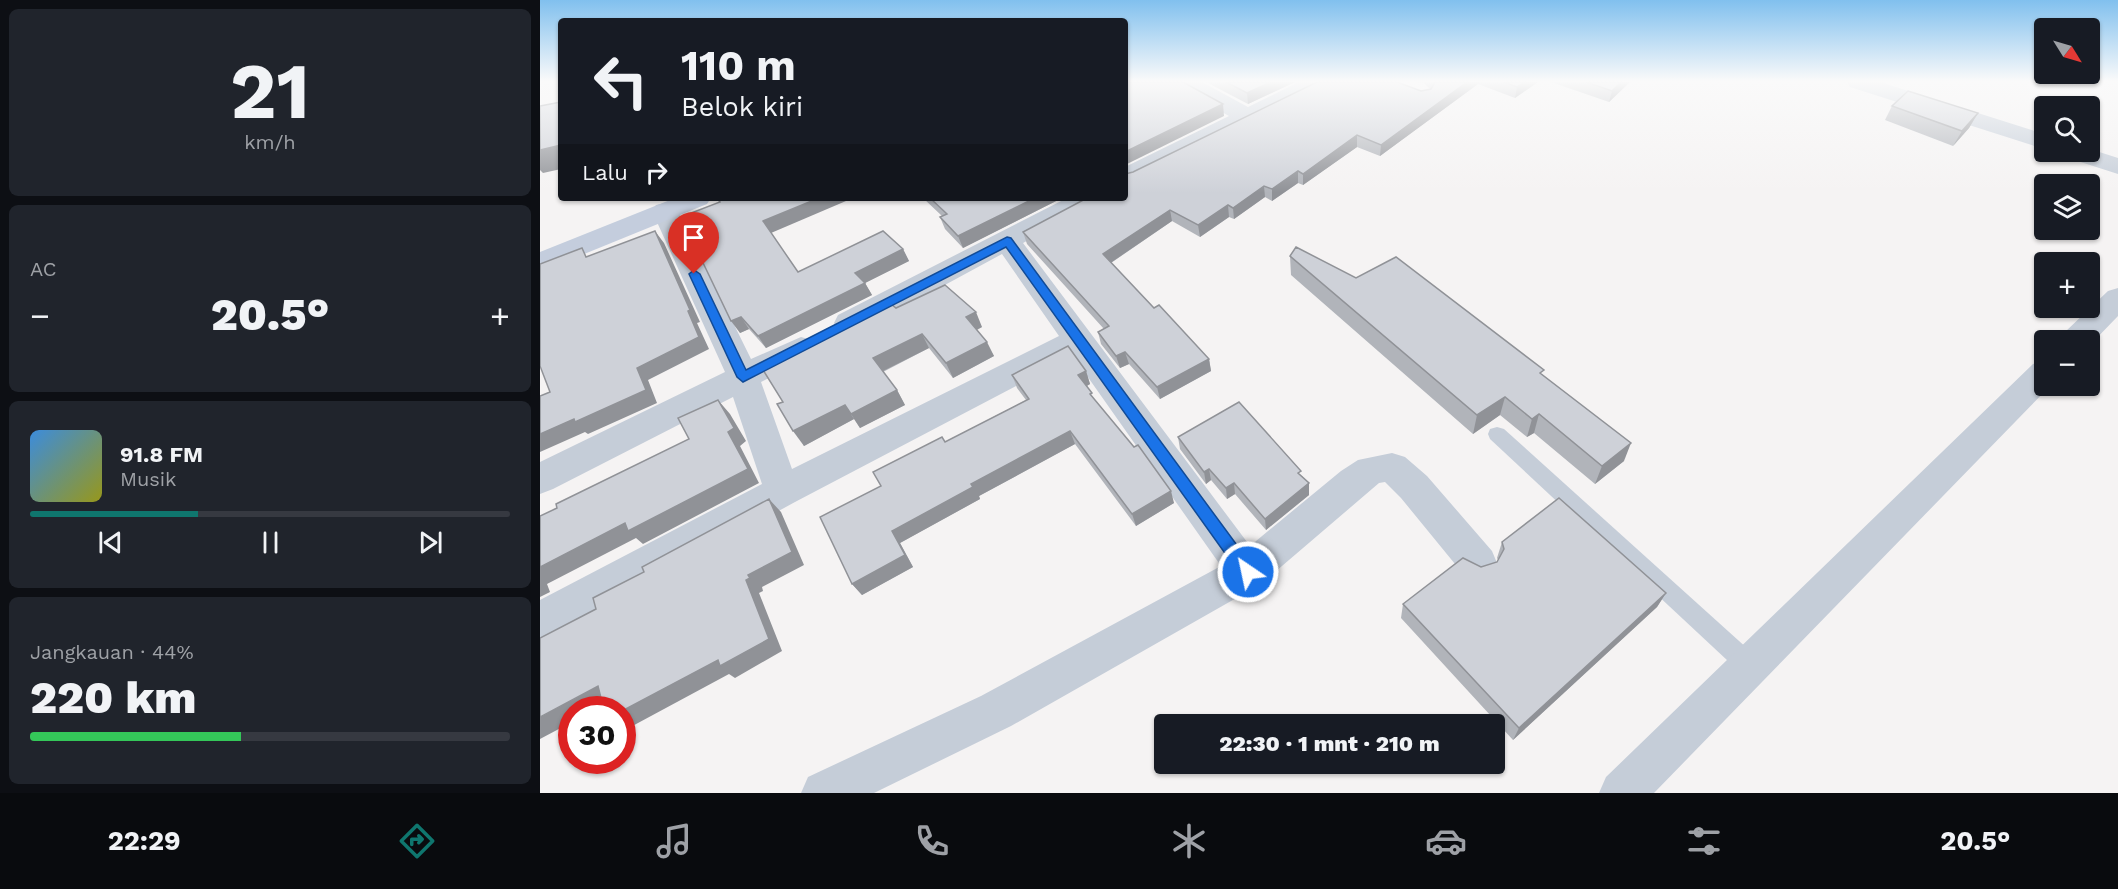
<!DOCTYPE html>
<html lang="id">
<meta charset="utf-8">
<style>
:root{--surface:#171b24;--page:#20242c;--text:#f1f3f6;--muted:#9ea1a6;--line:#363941;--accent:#0f766e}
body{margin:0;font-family:"Work Sans",sans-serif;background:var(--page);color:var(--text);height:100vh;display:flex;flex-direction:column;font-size:22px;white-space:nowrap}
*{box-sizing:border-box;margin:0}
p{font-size:20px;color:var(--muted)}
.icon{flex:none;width:33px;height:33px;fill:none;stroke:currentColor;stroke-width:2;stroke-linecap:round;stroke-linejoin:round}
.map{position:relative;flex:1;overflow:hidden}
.sheet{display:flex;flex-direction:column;gap:9px;padding:9px;background:#0d0f14;width:540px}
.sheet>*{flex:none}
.guide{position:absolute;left:18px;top:18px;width:570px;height:183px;border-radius:6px;box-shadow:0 2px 4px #0004;background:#171b24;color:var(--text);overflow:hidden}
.needle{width:39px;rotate:127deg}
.fabs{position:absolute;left:1494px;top:18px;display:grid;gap:12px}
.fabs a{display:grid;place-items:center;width:66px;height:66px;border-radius:6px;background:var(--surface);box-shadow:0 2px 4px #0004;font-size:30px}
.speed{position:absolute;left:18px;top:696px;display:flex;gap:12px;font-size:30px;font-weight:700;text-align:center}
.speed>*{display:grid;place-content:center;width:78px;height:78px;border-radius:50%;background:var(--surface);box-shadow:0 2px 4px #0004;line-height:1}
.speed .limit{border:9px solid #d22;background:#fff;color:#111}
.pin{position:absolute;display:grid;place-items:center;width:51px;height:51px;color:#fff;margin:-62px -26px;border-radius:50% 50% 50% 0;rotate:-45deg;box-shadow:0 0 6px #0007}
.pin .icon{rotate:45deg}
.me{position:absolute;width:66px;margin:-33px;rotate:326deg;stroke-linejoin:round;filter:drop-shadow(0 0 4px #0008)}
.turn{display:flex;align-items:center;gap:21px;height:126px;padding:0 24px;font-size:27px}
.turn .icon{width:78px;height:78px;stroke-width:2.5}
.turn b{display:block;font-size:42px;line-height:51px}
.then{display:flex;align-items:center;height:57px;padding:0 24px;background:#0003;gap:12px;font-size:22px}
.big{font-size:45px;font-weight:800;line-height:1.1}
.sheet .tile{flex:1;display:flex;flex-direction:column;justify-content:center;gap:9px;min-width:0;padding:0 21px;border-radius:9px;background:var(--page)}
.sheet .dial{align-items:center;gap:0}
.dial b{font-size:78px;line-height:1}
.song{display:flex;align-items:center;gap:18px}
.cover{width:72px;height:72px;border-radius:9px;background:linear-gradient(135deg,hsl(210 70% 55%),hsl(60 70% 35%))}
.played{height:6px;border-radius:3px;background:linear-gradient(90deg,var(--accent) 35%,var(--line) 35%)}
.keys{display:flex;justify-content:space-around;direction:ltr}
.heat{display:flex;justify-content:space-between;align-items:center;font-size:33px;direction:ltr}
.charge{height:9px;border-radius:4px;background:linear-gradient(90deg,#34c759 44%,var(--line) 0)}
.trip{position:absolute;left:614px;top:714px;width:351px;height:60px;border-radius:6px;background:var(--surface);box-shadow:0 2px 4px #0004;font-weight:800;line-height:60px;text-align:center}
.tabs{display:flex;height:96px;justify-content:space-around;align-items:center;background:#090b0e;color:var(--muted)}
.tabs .icon{width:42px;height:42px}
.tabs .current{color:var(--accent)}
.tabs b{font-size:27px;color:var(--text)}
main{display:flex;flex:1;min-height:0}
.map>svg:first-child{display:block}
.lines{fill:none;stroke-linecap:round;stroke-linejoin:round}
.lane{fill:#c5cdd8;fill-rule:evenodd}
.street{fill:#c5cdd8;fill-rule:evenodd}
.secondary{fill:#c4cddd;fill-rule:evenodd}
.wall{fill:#b1b4ba}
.shaded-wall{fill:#909297}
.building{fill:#ced1d8;stroke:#909297;stroke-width:1.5}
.route{fill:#1a73e8;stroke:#114b97;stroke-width:1.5}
</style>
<main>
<section class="sheet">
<div class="tile dial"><b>21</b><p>km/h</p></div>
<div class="tile"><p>AC</p>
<div class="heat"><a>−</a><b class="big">20.5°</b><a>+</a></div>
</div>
<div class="tile">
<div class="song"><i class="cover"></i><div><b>91.8 FM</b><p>Musik</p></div></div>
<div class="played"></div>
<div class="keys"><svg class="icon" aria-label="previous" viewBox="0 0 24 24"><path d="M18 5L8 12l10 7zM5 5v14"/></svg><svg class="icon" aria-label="pause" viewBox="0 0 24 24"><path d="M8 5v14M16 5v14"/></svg><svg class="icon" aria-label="next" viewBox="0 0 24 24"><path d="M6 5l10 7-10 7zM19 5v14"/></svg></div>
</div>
<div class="tile"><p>Jangkauan · 44%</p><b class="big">220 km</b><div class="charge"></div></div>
</section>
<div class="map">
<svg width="1578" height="793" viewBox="0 0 1578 793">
<rect width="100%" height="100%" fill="#f5f3f3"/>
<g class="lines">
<path class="lane" d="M 957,427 L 964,429 L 1219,659 L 1222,667 L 1219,675 L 1211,678 L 1203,675 L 950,439 L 948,434 L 950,429 Z"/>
<g class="street">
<path d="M 635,82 L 662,82 L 708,107 L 759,82 L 787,82 L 784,87 L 594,182 L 585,185 L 585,167 L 689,116 L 638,87 Z"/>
<path d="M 1307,82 L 1340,82 L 1504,134 L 1504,149 L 1310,87 Z"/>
<path d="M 1550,149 L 1578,158 L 1578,174 L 1525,157 L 1522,152 L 1550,152 Z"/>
<path d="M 527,198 L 560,198 L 556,204 L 483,243 L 710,546 L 801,471 L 818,460 L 852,453 L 865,457 L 887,476 L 952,551 L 957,563 L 952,575 L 938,580 L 924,575 L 861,498 L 845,482 L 839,483 L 721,584 L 471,726 L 334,793 L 261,793 L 268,777 L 441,696 L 681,566 L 533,356 L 255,502 L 14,634 L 0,640 L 0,600 L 222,484 L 193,397 L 13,489 L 0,494 L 0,462 L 185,372 L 112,211 L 116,205 L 125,203 L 134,205 L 138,211 L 211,359 L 261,337 L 272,340 L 277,348 L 272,356 L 221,382 L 252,469 L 519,336 L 462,254 L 320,331 L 309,334 L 298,331 L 294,323 L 298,315 Z"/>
<path d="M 1578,288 L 1578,316 L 1550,345 L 1550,340 L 1521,340 L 1525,332 L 1568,291 Z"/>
<path d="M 1504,360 L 1504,386 L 1510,386 L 1114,793 L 1059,793 L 1066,777 L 1493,364 Z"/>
</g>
<path class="secondary" d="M 135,198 L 171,198 L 167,204 L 0,272 L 0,252 Z"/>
</g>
<g class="wall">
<path d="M 666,82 L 755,82 L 708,104 Z"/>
<path d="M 877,82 L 998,82 L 975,98 L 938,84 L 840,156 L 817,147 L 763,185 L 758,183 L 732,201 L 725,197 L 694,219 L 689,217 L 660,237 L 632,221 L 571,263 L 614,308 L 669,359 L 671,371 L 620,399 L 589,364 L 580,368 L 561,344 L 558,332 L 564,329 L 487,244 L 483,232 L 881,91 L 890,89 L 884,83 Z"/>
<path d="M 1011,82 L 1090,82 L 1069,102 Z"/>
<path d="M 1352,106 L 1438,113 L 1429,128 L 1413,146 L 1345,120 Z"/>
<path d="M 383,198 L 522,198 L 423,248 L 405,229 L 400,217 L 402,216 Z"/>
<path d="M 180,202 L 231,233 L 258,272 L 363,249 L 369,261 L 325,283 L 332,295 L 226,348 L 209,329 L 200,333 Z"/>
<path d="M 750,256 L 1003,375 L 1084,461 L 1055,484 L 994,433 L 987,437 L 960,415 L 933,434 L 751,275 Z"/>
<path d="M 356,308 L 442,327 L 437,330 L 454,356 L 413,378 L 389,348 L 343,372 L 357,390 L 365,405 L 320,428 L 314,419 L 264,446 L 243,402 Z"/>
<path d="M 546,371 L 550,384 L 547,386 L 554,400 L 634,503 L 596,526 L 535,444 L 439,496 L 440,499 L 360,543 L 373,567 L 322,595 L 312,584 L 341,486 L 405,442 L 486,400 L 477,388 L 472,375 Z"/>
<path d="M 638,437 L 762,476 L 769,483 L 769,495 L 726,530 L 695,494 L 687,499 L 671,480 L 666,484 L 640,449 Z"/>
<path d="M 962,542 L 1126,593 L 1117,607 L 973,740 L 861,618 L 863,604 L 941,567 L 957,562 L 958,560 L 957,558 Z"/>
</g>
<g class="shaded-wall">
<path d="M 731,82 L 755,82 L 708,104 L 707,93 Z"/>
<path d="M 927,82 L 939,82 L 938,84 L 840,156 L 841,145 Z"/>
<path d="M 985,82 L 998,82 L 975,98 L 977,87 Z"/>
<path d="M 1081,82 L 1090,82 L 1069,102 L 1072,91 Z"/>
<path d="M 683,104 L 684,116 L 585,165 L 585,152 Z"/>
<path d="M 1438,113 L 1429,128 L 1413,146 L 1422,131 Z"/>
<path d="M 817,135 L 817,147 L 763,185 L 763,174 Z"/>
<path d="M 21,145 L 21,169 L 3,173 L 0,170 L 0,150 Z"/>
<path d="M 758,171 L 758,183 L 732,201 L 732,189 Z"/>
<path d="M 724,186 L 725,197 L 694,219 L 693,208 Z"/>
<path d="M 279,198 L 313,198 L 231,233 L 223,221 Z"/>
<path d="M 495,198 L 522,198 L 423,248 L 418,236 Z"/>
<path d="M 688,205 L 689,217 L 660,237 L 658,225 Z"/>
<path d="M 630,210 L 632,221 L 566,266 L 563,254 Z"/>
<path d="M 115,231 L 124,243 L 160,322 L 157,323 L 169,349 L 108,380 L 117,403 L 48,434 L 45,432 L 0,452 L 0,434 L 97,368 L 148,311 Z"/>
<path d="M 363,249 L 369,261 L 325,283 L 332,295 L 226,348 L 218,336 L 315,273 Z"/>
<path d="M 436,312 L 442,327 L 432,332 L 426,317 Z"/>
<path d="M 201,317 L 209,329 L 200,333 L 191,321 Z"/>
<path d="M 382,334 L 389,348 L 341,372 L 333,358 Z"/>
<path d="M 447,342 L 454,356 L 413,378 L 406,363 Z"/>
<path d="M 585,352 L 589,364 L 580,368 L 576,356 Z"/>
<path d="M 669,359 L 671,371 L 620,399 L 617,387 Z"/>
<path d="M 546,371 L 550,384 L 543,388 L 538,375 Z"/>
<path d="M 357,390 L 365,405 L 320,428 L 311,414 Z"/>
<path d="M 965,397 L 960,415 L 933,434 L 937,415 Z"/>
<path d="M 178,400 L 190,414 L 206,441 L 200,446 L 219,483 L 103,544 L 96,538 L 7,584 L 10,592 L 0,597 L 0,567 L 188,432 Z"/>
<path d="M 305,405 L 314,419 L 264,446 L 253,431 Z"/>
<path d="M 999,414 L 994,433 L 987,437 L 992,419 Z"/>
<path d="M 530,431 L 535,444 L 439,496 L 440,499 L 360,543 L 373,567 L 322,595 L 312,584 L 352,531 L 431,484 Z"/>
<path d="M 1091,443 L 1084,461 L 1055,484 L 1062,466 Z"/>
<path d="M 669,469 L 671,480 L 666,484 L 664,472 Z"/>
<path d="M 694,483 L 695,494 L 687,499 L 686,488 Z"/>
<path d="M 769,483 L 769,495 L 726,530 L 725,519 Z"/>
<path d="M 631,491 L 634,503 L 596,526 L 592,514 Z"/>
<path d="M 229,499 L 241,512 L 264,565 L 222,587 L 223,591 L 219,593 L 242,651 L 195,678 L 189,674 L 85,730 L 82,729 L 82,711 L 206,580 L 208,575 Z"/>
<path d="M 1126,593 L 1117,607 L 973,740 L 979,728 Z"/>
<path d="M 58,686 L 76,697 L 54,710 L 32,710 L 32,722 L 0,739 L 0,717 Z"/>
</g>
<g class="building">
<path d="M 585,82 L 643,82 L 683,104 L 585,152 Z"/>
<path d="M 686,82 L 731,82 L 707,93 Z"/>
<path d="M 777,82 L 857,82 L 881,91 L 891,89 L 895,82 L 927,82 L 841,145 L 817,135 L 763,174 L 758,171 L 732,189 L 724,186 L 693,208 L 688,205 L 658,225 L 630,210 L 563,254 L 614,308 L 619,305 L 669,359 L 617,387 L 585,352 L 576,356 L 558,332 L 569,326 L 483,232 L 547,198 L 585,198 L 585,174 L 593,172 Z"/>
<path d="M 964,82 L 985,82 L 977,87 Z"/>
<path d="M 1046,82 L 1081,82 L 1072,91 Z"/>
<path d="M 1368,91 L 1438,113 L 1422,131 L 1352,106 Z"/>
<path d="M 21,102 L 21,145 L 0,150 L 0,106 Z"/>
<path d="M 177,198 L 279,198 L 223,221 L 258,272 L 343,231 L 363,249 L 315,273 L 325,283 L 218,336 L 201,317 L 191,321 L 141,217 L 180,202 Z"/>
<path d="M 390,198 L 495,198 L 418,236 L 400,217 L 407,214 Z"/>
<path d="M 115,231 L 150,310 L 148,311 L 159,337 L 97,368 L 106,390 L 35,422 L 34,419 L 0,434 L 0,396 L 10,392 L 0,366 L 0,264 L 42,248 L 46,257 Z"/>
<path d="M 756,247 L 816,278 L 856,257 L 1004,370 L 1000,373 L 1091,443 L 1062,466 L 999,414 L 992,419 L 965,397 L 937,415 L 750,256 Z"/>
<path d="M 405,285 L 436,312 L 426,317 L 447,342 L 406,363 L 382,334 L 333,358 L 357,390 L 311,414 L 305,405 L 253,431 L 237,404 L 243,402 L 220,365 L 346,300 L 356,308 Z"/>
<path d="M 528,346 L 546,371 L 538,375 L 552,393 L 550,394 L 594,447 L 598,445 L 631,491 L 592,514 L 530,431 L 431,484 L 433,487 L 352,531 L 365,555 L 312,584 L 280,517 L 341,486 L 333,472 L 402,437 L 405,442 L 489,399 L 472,375 Z"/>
<path d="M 178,400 L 194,428 L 188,432 L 208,469 L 88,531 L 85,523 L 0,567 L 0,516 L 17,508 L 16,504 L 149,439 L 138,418 Z"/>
<path d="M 699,402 L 761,471 L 758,473 L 769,483 L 725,519 L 694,483 L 686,488 L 669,469 L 664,472 L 638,437 Z"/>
<path d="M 1019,498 L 1126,593 L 979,728 L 863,604 L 923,558 L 941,567 L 957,562 L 964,549 L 962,542 Z"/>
<path d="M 229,499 L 252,552 L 208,575 L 210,578 L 206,580 L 229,639 L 180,666 L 178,660 L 82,711 L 82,710 L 64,710 L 58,686 L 0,717 L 0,638 L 56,609 L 53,598 L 104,572 L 102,567 Z"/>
</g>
<linearGradient id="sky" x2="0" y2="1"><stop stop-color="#81c0ee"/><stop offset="0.42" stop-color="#fafafa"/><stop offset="1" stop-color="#fafafa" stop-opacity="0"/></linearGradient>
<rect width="1578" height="193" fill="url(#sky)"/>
<path class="route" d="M 467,237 L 471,238 L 713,567 L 716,572 L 713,577 L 708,579 L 702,577 L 466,247 L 203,382 L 197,377 L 149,274 L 154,270 L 160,274 L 206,370 Z"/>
</svg>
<div class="fabs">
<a><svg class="needle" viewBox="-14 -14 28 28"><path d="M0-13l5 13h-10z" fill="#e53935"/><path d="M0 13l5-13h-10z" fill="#9ea1a6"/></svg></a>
<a><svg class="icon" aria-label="search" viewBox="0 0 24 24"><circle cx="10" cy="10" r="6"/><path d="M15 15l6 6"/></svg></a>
<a><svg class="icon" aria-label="layers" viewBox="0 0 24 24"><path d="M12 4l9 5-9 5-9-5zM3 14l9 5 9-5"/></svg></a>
<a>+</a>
<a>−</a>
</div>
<div class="speed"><div class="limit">30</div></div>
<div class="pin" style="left:154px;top:274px;background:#d93025"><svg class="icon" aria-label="arrive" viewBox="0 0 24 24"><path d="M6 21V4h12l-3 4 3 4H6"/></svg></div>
<svg class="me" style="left:708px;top:572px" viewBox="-20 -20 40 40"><circle r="17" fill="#1a73e8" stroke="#fff" stroke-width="3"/><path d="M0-11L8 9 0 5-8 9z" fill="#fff"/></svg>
<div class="trip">22:30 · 1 mnt · 210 m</div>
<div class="guide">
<div class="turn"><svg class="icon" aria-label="left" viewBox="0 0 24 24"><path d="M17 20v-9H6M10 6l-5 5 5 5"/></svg><div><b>110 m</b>Belok kiri</div></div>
<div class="then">Lalu<svg class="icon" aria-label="right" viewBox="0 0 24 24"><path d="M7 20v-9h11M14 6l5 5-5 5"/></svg></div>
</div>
</div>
</main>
<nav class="tabs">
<b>22:29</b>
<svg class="icon current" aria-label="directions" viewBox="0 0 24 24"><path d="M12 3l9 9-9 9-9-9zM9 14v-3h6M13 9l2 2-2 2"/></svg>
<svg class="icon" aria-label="music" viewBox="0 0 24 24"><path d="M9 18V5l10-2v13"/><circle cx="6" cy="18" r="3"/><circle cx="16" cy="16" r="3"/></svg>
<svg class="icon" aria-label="phone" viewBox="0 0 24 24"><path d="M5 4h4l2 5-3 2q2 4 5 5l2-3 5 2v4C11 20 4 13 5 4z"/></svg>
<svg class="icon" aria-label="climate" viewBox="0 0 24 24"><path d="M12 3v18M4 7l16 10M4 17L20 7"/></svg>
<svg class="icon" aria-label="car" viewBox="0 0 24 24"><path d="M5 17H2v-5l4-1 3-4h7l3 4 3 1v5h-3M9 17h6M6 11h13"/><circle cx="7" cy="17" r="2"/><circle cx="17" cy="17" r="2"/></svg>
<svg class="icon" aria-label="filters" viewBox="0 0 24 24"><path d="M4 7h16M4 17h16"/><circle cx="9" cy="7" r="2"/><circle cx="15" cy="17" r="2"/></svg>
<b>20.5°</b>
</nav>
